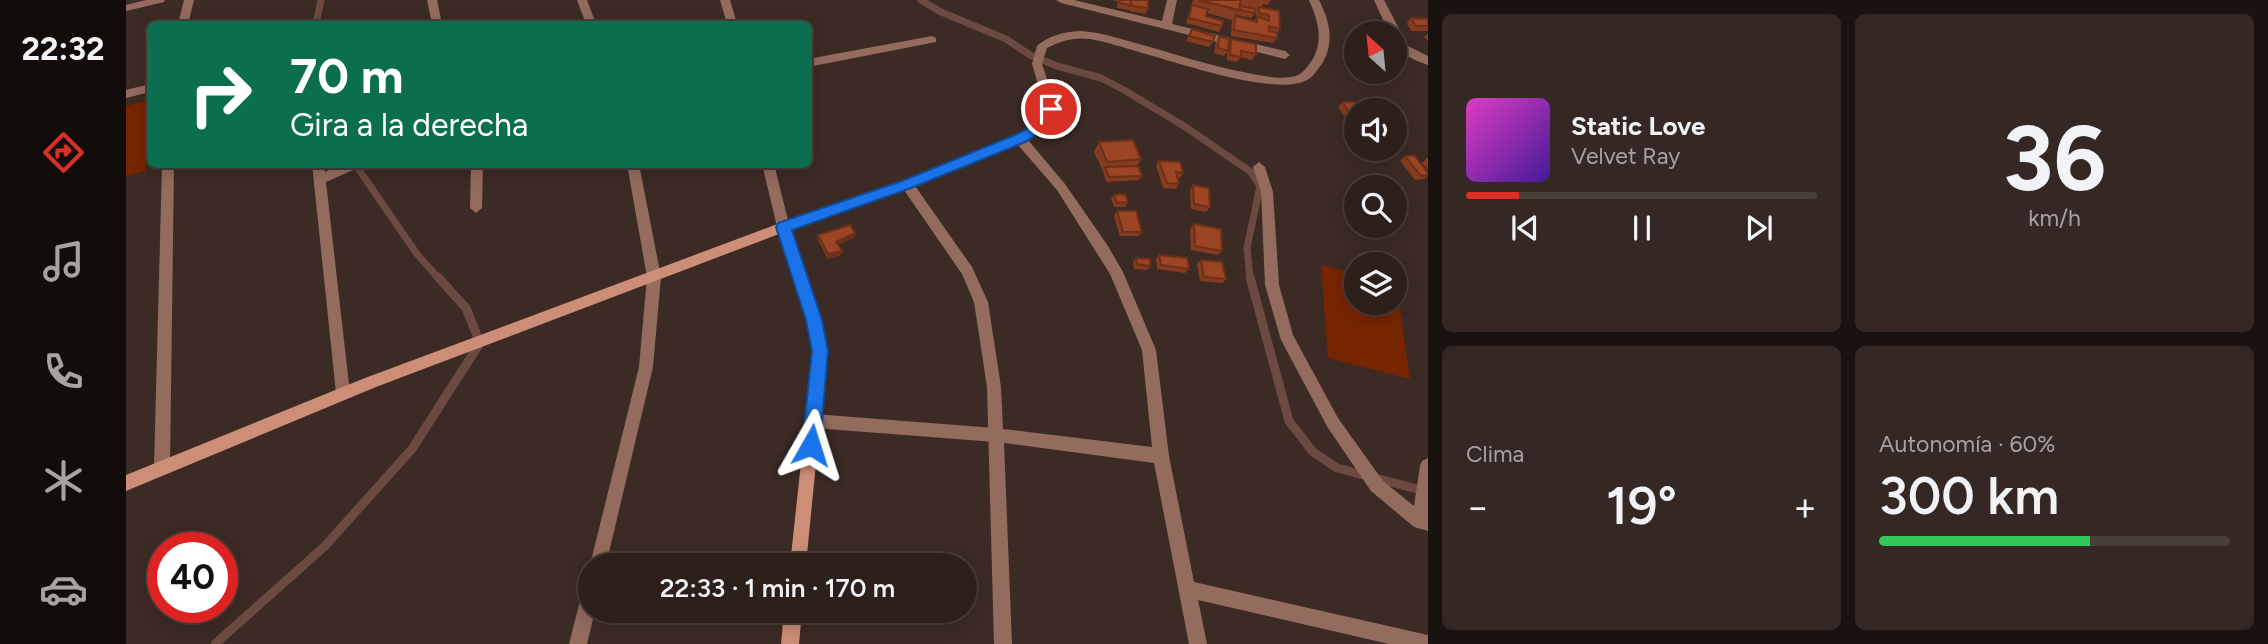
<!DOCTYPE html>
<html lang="es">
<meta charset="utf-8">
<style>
:root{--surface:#2d201b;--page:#352824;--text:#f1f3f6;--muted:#a7a3a3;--line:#483e3a;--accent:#d93025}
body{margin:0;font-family:Figtree,sans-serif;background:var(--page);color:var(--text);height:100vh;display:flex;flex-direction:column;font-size:26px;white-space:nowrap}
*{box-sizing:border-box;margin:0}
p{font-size:23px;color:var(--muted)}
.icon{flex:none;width:38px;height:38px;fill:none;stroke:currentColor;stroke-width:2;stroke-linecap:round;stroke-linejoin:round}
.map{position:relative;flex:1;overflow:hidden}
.details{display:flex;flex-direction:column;gap:14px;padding:14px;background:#19120f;width:840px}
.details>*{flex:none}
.top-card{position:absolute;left:21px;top:21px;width:665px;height:147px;border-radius:10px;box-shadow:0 4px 18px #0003,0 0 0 2px var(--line);background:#0b6e4f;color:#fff;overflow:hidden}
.needle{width:46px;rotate:333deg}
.tools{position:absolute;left:1218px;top:21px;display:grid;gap:14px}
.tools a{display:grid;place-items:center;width:63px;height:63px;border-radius:50%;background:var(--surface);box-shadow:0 4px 18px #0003,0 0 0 2px var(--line);font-size:35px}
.speed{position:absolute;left:21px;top:532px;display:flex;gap:14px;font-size:35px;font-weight:700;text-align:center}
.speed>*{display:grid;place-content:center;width:91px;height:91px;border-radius:50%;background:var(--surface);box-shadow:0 4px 18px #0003,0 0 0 2px var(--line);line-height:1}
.speed .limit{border:10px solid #d22;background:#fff;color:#111}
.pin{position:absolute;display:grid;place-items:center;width:60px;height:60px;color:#fff;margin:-30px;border:4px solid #fff;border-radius:50%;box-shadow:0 2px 7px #0007}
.me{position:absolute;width:77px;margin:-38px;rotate:6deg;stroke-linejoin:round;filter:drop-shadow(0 0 5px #0008)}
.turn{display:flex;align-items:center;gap:24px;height:147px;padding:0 28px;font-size:32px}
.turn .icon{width:91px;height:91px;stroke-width:2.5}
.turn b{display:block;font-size:49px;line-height:60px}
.big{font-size:52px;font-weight:600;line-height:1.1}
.details .widget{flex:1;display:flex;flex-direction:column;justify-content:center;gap:10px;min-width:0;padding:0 24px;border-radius:10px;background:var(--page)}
.details .dial{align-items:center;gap:0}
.dial b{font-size:91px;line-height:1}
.song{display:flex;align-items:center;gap:21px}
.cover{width:84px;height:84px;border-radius:10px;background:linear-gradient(135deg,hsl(310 70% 55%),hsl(260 70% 35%))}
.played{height:7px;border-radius:4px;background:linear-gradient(90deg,var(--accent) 15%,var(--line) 15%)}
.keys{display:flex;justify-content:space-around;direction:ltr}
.heat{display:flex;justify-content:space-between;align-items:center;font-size:38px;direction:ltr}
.charge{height:10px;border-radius:5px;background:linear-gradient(90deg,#34c759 60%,var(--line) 0)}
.details .tiles{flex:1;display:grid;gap:14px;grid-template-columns:repeat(2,1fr)}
.trip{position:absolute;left:452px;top:553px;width:399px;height:70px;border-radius:35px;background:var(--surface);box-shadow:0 4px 18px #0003,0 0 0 2px var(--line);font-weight:600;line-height:70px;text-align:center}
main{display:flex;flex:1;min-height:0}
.dock{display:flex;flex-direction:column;width:126px;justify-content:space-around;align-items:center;background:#120d0b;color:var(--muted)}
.dock .icon{width:49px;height:49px}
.dock .selected{color:var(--accent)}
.dock b{font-size:32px;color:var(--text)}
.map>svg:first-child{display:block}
.green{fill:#772500}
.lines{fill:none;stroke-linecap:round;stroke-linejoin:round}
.stream-far1{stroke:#6c4a41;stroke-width:7}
.stream{stroke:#6c4a41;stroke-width:9}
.lane{fill:#946c5e;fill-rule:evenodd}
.street{fill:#946c5e;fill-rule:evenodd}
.secondary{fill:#cd8e77;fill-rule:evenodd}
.wall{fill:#853b1f;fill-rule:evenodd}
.shaded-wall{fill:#6c3019}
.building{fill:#9b4524;stroke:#6c3019;stroke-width:2}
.route{fill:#1a73e8;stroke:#114b97;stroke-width:2}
</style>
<main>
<nav class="dock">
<b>22:32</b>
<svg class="icon selected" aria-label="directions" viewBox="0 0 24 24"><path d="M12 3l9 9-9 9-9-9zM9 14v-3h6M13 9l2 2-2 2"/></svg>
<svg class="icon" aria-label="music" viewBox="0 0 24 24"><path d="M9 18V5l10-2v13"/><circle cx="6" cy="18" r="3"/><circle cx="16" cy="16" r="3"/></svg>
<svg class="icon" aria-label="phone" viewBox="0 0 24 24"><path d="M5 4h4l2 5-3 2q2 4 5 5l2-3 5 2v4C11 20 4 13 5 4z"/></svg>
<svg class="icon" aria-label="climate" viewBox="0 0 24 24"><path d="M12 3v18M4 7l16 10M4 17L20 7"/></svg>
<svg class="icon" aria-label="car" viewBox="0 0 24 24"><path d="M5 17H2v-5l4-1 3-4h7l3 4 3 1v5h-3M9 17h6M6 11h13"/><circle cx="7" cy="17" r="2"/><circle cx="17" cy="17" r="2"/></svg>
</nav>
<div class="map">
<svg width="1302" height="644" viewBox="0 0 1302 644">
<rect width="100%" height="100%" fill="#3c2a24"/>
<g class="green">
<path d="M 19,101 L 19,171 L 0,176 L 0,106 Z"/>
<path d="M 1195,265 L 1230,273 L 1230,303 L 1269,303 L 1270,282 L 1284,379 L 1202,358 Z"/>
</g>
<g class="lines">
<g class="stream-far1">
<path d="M 795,0 L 815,12 L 880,39 L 904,55 L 931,66 L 975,78 L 998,90 L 1058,126 L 1125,172 L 1134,186 L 1121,248 L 1124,279"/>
<path d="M 190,24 L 195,0"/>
<path d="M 229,164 L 291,254 L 313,279"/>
</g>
<g class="stream">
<path d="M 1124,277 L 1163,421 L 1187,452 L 1211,468 L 1302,492"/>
<path d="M 89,644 L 199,546 L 286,449 L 354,343 L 340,308 L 312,277"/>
</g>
<path class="lane" d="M 688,414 L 869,428 L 874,430 L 877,435 L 874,440 L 869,442 L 688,428 L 683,426 L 680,421 L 683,416 Z"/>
<g class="street">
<path d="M 20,0 L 39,0 L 38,2 L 0,11 L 0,5 Z"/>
<path d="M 58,0 L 68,0 L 62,24 L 52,24 Z"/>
<path d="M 301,0 L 311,0 L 316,24 L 306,24 Z"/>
<path d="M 451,0 L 461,0 L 470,24 L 460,24 Z"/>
<path d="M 594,0 L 604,0 L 611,24 L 601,24 Z"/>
<path d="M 930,0 L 948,0 L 1036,21 L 1041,0 L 1051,0 L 1046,24 L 1159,51 L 1164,55 L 1159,59 L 935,3 Z"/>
<path d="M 1183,0 L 1193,0 C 1203,20 1209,41 1197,62 C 1192,69 1187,78 1179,81 C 1141,99 1010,47 964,39 C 947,37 935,41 921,48 L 916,64 L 931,109 L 910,136 L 902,140 L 939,184 L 982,246 L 997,272 L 1030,350 L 1043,456 L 1068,582 L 1302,635 L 1302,644 L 1263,644 L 1072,600 L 1081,644 L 1063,644 L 1028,463 L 878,443 L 886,644 L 868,644 L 861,387 L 848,302 L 836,274 L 778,190 L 657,232 L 652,231 L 636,164 L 648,164 L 662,220 L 777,181 L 890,136 L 902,130 L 919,108 L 906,64 L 911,46 C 921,36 941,31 955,31 C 975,32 994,39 1013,44 C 1049,54 1085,66 1122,73 C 1137,76 1155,80 1170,76 C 1175,74 1179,70 1182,66 C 1199,45 1193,22 1183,0 ZM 892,145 L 931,190 L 984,274 L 1016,350 L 1026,447 L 877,429 L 875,387 L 862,302 L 846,267 L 789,186 Z"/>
<path d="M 1248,0 L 1258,0 L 1282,46 L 1302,56 L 1302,65 C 1285,59 1269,53 1269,33 L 1263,33 Z"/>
<path d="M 806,36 L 810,38 L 810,42 L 682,67 L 682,59 Z"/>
<path d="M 24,84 L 24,92 L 0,98 L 0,90 Z"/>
<path d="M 1133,162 L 1139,167 L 1147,192 L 1153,285 L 1167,335 L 1212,418 L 1257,481 L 1288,506 L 1294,466 L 1296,461 L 1302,458 L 1302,531 L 1288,527 L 1245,491 L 1202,428 L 1155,340 L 1139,285 L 1135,192 L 1127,167 Z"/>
<path d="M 36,164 L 48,164 L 44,467 L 42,472 L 36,475 L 30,472 L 28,467 Z"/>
<path d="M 186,164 L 198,164 L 199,172 L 217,164 L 236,164 L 234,167 L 200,182 L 224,393 L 222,398 L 217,400 L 212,398 L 210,393 Z"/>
<path d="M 345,164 L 357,164 L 356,208 L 350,213 L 344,208 Z"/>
<path d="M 501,164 L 513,164 L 535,277 L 527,367 L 480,565 L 464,565 L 513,367 L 521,277 Z"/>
<path d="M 464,588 L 464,611 L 469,611 L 461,644 L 443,644 L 455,597 L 458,591 Z"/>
</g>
<g class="secondary">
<path d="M 657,222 L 663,227 L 695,320 L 701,351 L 680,565 L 664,565 L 687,351 L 681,320 L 653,234 L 250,387 L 0,491 L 0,475 L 239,378 Z"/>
<path d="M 658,611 L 676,611 L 673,644 L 655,644 Z"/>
</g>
</g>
<g class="wall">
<path d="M 986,0 L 1020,0 L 1022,8 L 1019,14 L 1003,11 L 1003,9 L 1002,10 L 991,8 L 992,1 Z"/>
<path d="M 1067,0 L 1145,0 L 1142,5 L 1137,4 L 1135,7 L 1153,11 L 1154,29 L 1151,33 L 1151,38 L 1147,43 L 1105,36 L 1106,20 L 1081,13 L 1080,16 L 1096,26 L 1093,32 L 1060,23 ZM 1128,9 L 1131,9 L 1129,12 L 1130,18 L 1128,21 L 1109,16 L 1111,13 L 1111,15 L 1126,18 L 1129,13 Z"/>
<path d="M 1285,18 L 1302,19 L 1302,31 L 1285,31 L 1281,23 Z"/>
<path d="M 1066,29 L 1087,42 L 1083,47 L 1060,41 Z"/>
<path d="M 1302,33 L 1302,41 L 1298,37 Z"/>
<path d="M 1093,36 L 1103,42 L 1105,39 L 1130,54 L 1126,60 L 1115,57 L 1111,62 L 1101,60 L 1101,52 L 1098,56 L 1088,53 L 1090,42 Z"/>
<path d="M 1239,100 L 1254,106 L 1250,110 L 1237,110 L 1234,105 Z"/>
<path d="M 1217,102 L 1230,110 L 1230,116 L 1218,116 L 1212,107 Z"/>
<path d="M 973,142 L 1015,159 L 1011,166 L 1016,176 L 1013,180 L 980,182 L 977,171 L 968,152 Z"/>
<path d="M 1279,156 L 1302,173 L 1302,176 L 1298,179 L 1289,180 L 1274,161 Z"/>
<path d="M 1301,158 L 1302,158 L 1302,170 L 1296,163 Z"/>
<path d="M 1033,161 L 1057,173 L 1054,178 L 1051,177 L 1053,184 L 1050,189 L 1037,188 L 1030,165 Z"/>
<path d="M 1067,185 L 1084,207 L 1080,212 L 1065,209 L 1064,190 Z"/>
<path d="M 988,195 L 1002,202 L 999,207 L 988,207 L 985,199 Z"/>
<path d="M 991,211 L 1016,232 L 1013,236 L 994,236 L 988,216 Z"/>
<path d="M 1068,224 L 1096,251 L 1092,255 L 1065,250 L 1064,229 Z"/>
<path d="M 692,235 L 729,237 L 712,245 L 716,251 L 715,255 L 702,259 L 692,240 Z"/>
<path d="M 1033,255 L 1063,269 L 1059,273 L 1031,269 L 1030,259 Z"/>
<path d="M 1010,258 L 1024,266 L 1021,270 L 1008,269 L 1007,262 Z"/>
<path d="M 1075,260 L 1100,279 L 1096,283 L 1074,281 L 1071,264 Z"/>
</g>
<g class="shaded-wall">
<path d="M 729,233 L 729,237 L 709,247 L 710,242 Z"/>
<path d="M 716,251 L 715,255 L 702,259 L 702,254 Z"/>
</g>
<g class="building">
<path d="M 994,0 L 1022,0 L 1022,8 L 1006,6 L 1005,2 L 1004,5 L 993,3 Z"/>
<path d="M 1072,0 L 1115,0 L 1113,10 Z"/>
<path d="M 1066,5 L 1082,9 L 1080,16 L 1097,21 L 1096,26 L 1063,18 Z"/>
<path d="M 1114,6 L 1130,9 L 1129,13 L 1114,10 Z"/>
<path d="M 1133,7 L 1153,11 L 1154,29 L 1143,26 L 1143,31 L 1151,33 L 1151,38 L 1108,30 L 1109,16 L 1131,22 L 1131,16 L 1143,21 L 1143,15 L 1133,13 Z"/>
<path d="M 1285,18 L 1302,19 L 1302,26 L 1290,26 Z"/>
<path d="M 1066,29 L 1089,36 L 1087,42 L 1063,36 Z"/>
<path d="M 1093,36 L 1103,39 L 1102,51 L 1092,48 Z"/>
<path d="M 1105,39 L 1130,44 L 1130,54 L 1115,51 L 1115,57 L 1104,55 Z"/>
<path d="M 1239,100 L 1251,100 L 1254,106 L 1242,106 Z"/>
<path d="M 1217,102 L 1228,102 L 1234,110 L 1222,111 Z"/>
<path d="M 1007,140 L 1015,159 L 981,162 L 973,142 Z"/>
<path d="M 1288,155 L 1302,173 L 1302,175 L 1295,176 L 1279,156 Z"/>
<path d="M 1033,161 L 1054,162 L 1057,173 L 1050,172 L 1053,184 L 1041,183 Z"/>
<path d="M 1012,166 L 1016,176 L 983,177 L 979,167 Z"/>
<path d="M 1067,185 L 1083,188 L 1084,207 L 1068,204 Z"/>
<path d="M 999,194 L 1002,202 L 991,203 L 988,195 Z"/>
<path d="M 991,211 L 1010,211 L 1016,232 L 997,232 Z"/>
<path d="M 1068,224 L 1095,229 L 1096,251 L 1069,246 Z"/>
<path d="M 724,225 L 729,233 L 710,242 L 716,251 L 702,254 L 692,235 Z"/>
<path d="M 1033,255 L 1061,258 L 1063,269 L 1035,265 Z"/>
<path d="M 1010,258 L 1024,259 L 1024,266 L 1011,264 Z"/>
<path d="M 1075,260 L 1096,262 L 1100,279 L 1078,277 Z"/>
</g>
<path class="route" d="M 925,104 L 929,105 C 931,119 911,136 899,142 L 785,188 L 666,230 L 696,320 L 702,351 L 694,445 L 691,451 L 685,454 L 679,451 L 676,445 L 686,351 L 680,320 L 650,227 L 652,223 L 776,181 L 889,135 L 901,129 L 920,105 Z"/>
</svg>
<div class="tools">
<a><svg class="needle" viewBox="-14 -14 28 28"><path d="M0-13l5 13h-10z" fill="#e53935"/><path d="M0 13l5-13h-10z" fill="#a7a3a3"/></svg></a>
<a><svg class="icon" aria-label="sound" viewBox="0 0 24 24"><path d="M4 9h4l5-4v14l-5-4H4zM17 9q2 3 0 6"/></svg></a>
<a><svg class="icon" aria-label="search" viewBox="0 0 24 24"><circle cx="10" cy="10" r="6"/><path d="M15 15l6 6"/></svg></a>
<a><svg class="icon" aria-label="layers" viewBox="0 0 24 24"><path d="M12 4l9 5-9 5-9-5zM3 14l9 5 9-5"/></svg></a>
</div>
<div class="speed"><div class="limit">40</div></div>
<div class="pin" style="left:925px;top:109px;background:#d93025"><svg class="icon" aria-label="arrive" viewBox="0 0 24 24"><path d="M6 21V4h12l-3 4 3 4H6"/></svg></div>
<svg class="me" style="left:685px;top:445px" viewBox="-20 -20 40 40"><path d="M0-17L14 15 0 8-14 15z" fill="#1a73e8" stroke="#fff" stroke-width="4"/></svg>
<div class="trip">22:33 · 1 min · 170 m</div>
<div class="top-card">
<div class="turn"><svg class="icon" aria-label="right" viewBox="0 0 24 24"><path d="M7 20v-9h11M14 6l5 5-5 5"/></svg><div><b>70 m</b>Gira a la derecha</div></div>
</div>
</div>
<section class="details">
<div class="tiles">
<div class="widget">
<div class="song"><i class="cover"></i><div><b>Static Love</b><p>Velvet Ray</p></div></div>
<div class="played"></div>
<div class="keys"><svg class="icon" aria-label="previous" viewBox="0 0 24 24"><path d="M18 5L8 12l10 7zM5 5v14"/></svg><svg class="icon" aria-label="pause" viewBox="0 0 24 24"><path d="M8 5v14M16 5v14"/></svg><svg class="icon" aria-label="next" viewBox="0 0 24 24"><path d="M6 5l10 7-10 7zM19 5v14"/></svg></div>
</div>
<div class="widget dial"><b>36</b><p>km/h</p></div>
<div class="widget"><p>Clima</p>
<div class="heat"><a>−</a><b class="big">19°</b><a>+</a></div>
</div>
<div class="widget"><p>Autonomía · 60%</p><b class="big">300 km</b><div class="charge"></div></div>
</div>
</section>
</main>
